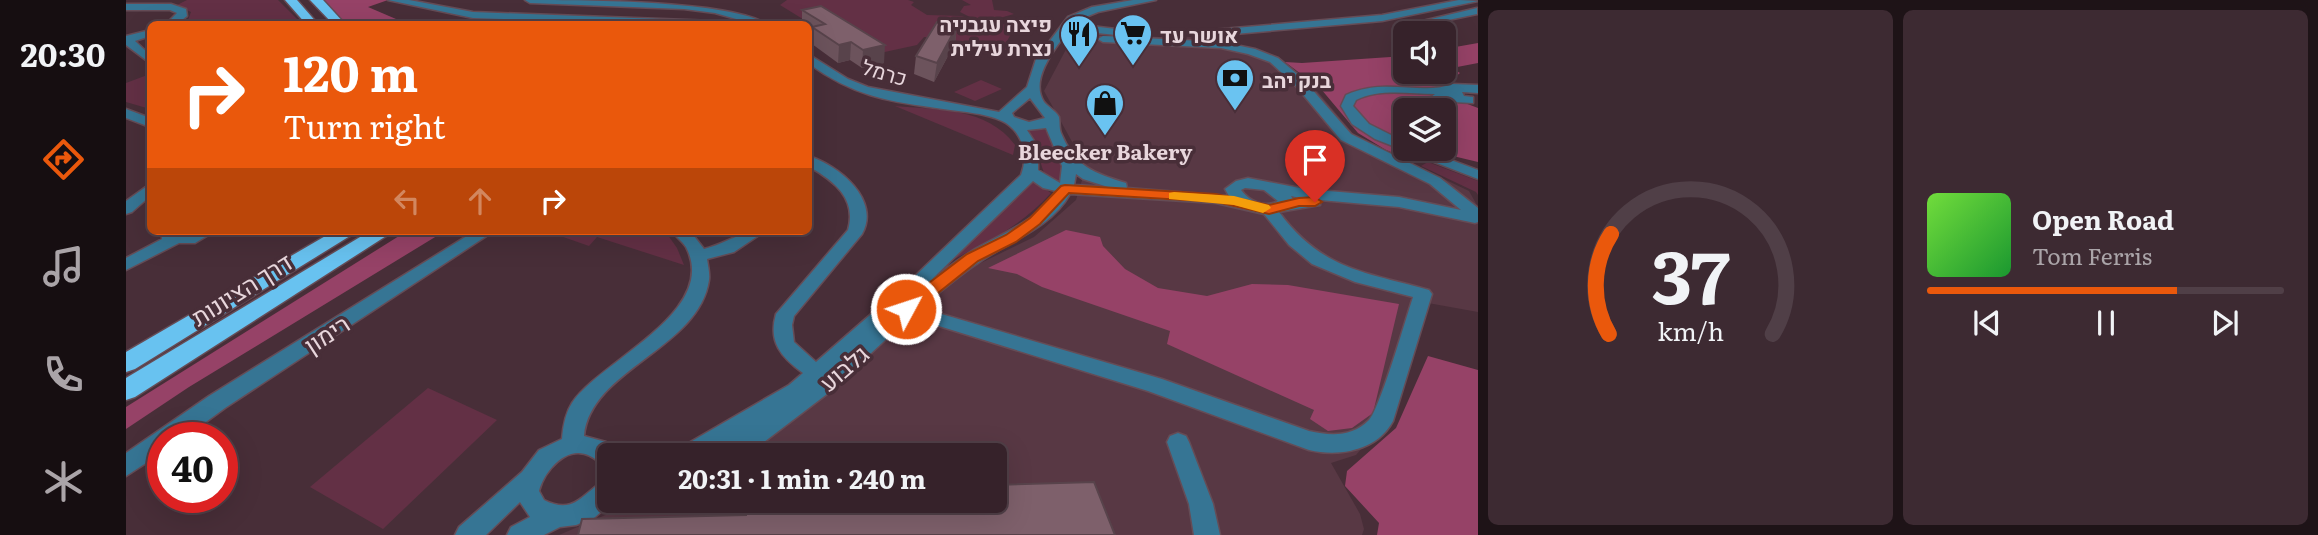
<!DOCTYPE html>
<meta charset="utf-8">
<style>
:root{--surface:#36222a;--page:#3d2a32;--text:#f1f3f6;--muted:#aaa4a8;--line:#503f47;--accent:#ea580c}
body{margin:0;font-family:Literata,Heebo,serif;background:var(--page);color:var(--text);height:100vh;display:flex;flex-direction:column;font-size:26px;white-space:nowrap}
*{box-sizing:border-box;margin:0}
p{font-size:23px;color:var(--muted)}
.icon{flex:none;width:38px;height:38px;fill:none;stroke:currentColor;stroke-width:2;stroke-linecap:round;stroke-linejoin:round}
.map{position:relative;flex:1;overflow:hidden}
.details{display:flex;flex-direction:column;gap:10px;padding:10px;background:#1e1317;width:840px}
.details>*{flex:none}
.top-card{position:absolute;left:21px;top:21px;width:665px;height:214px;border-radius:10px;box-shadow:0 7px 28px #0002,0 0 0 2px var(--line);background:#ea580c;color:#fff;overflow:hidden}
.buttons{position:absolute;left:1267px;top:21px;display:grid;gap:14px}
.buttons a{display:grid;place-items:center;width:63px;height:63px;border-radius:10px;background:var(--surface);box-shadow:0 7px 28px #0002,0 0 0 2px var(--line);font-size:35px}
.speed{position:absolute;left:21px;top:422px;display:flex;gap:14px;font-size:35px;font-weight:700;text-align:center}
.speed>*{display:grid;place-content:center;width:91px;height:91px;border-radius:50%;background:var(--surface);box-shadow:0 7px 28px #0002,0 0 0 2px var(--line);line-height:1}
.speed .limit{border:10px solid #d22;background:#fff;color:#111}
.pin{position:absolute;display:grid;place-items:center;width:60px;height:60px;color:#fff;margin:-72px -30px;border-radius:50% 50% 50% 0;rotate:-45deg;box-shadow:0 0 7px #0007}
.pin .icon{rotate:45deg}
.me{position:absolute;width:77px;margin:-38px;rotate:50deg;stroke-linejoin:round;filter:drop-shadow(0 0 5px #0008)}
.turn{display:flex;align-items:center;gap:24px;height:147px;padding:0 21px;font-size:32px}
.turn .icon{width:91px;height:91px;stroke-width:2.5}
.turn b{display:block;font-size:49px;line-height:60px}
.lanes{display:flex;align-items:center;height:66px;padding:0 21px;background:#0003;justify-content:center;gap:35px;direction:ltr}
.lanes .off{opacity:.35}
.details .card{flex:1;display:flex;flex-direction:column;justify-content:center;gap:10px;min-width:0;padding:0 24px;border-radius:10px;background:var(--page)}
.details .dial{align-items:center;gap:0}
.dial svg{height:182px;overflow:visible;fill:none;stroke:var(--line);stroke-width:7;stroke-linecap:round;text-anchor:middle}
.dial text{fill:var(--text);stroke:none}
.song{display:flex;align-items:center;gap:21px}
.cover{width:84px;height:84px;border-radius:10px;background:linear-gradient(135deg,hsl(100 70% 55%),hsl(130 70% 35%))}
.played{height:7px;border-radius:4px;background:linear-gradient(90deg,var(--accent) 70%,var(--line) 70%)}
.keys{display:flex;justify-content:space-around;direction:ltr}
.details .tiles{flex:1;display:grid;gap:10px;grid-template-columns:repeat(2,1fr)}
.trip{position:absolute;left:471px;top:443px;width:410px;height:70px;border-radius:10px;background:var(--surface);box-shadow:0 7px 28px #0002,0 0 0 2px var(--line);font-weight:700;line-height:70px;text-align:center}
main{display:flex;flex:1;min-height:0}
.tab-bar{display:flex;flex-direction:column;width:126px;justify-content:space-around;align-items:center;background:#160e11;color:var(--muted)}
.tab-bar .icon{width:49px;height:49px}
.tab-bar .selected{color:var(--accent)}
.tab-bar b{font-size:32px;color:var(--text)}
.map>svg:first-child{display:block}
.built{fill:#583844}
.green{fill:#633045}
.forest{fill:#964267;fill-rule:evenodd}
.lines{fill:none;stroke-linecap:round;stroke-linejoin:round}
.minor-casing{stroke:#654c56;stroke-width:3}
.highway-casing{stroke:#654c56;stroke-width:3}
.minor{fill:#367594;fill-rule:evenodd}
.highway{fill:#68c2f0;fill-rule:evenodd}
.wall{fill:#6c535c}
.shaded-wall{fill:#58434b}
.building{fill:#7e606b;stroke:#58434b;stroke-width:2}
.route{fill:#ea580c;stroke:#983908;stroke-width:2}
.slow{fill:#f59e0b}
.labels{text-anchor:middle;dominant-baseline:central;stroke-width:7;stroke-linejoin:round;paint-order:stroke}
.far-poi-label{font-size:21px;font-weight:bold;fill:#e8d6dc;stroke:#482e38;text-anchor:start}
.far-street-label{font-size:21px;fill:#e8d6dc;stroke:#482e38}
.street-label{font-size:24px;fill:#e8d6dc;stroke:#482e38}
</style>
<main>
<nav class="tab-bar">
<b>20:30</b>
<svg class="icon selected" aria-label="directions" viewBox="0 0 24 24"><path d="M12 3l9 9-9 9-9-9zM9 14v-3h6M13 9l2 2-2 2"/></svg>
<svg class="icon" aria-label="music" viewBox="0 0 24 24"><path d="M9 18V5l10-2v13"/><circle cx="6" cy="18" r="3"/><circle cx="16" cy="16" r="3"/></svg>
<svg class="icon" aria-label="phone" viewBox="0 0 24 24"><path d="M5 4h4l2 5-3 2q2 4 5 5l2-3 5 2v4C11 20 4 13 5 4z"/></svg>
<svg class="icon" aria-label="climate" viewBox="0 0 24 24"><path d="M12 3v18M4 7l16 10M4 17L20 7"/></svg>
</nav>
<div class="map">
<svg width="1352" height="535" viewBox="0 0 1352 535">
<rect width="100%" height="100%" fill="#482e38"/>
<path class="built" d="M 953,33 L 1034,37 L 1077,36 L 1135,51 L 1160,64 L 1186,85 L 1230,137 L 1343,191 L 1352,207 L 1352,312 L 1302,303 L 1263,417 L 1230,455 L 1205,463 L 1234,514 L 1238,529 L 1236,535 L 433,535 L 512,501 L 868,500 L 868,455 L 606,455 L 702,394 L 824,278 L 908,237 L 950,200 L 960,167 L 918,91 L 946,38 Z"/>
<g class="green">
<path d="M 61,0 L 152,0 L 176,24 L 53,24 L 62,20 L 65,12 L 51,5 Z"/>
<path d="M 661,0 L 782,0 L 788,2 L 785,5 L 801,15 L 836,16 L 859,25 L 885,24 L 889,27 L 881,41 L 903,45 L 902,54 L 809,37 L 798,37 L 791,45 L 754,53 L 680,21 L 654,5 Z"/>
<path d="M 836,0 L 866,0 L 868,10 L 881,11 L 888,14 L 856,23 L 834,12 L 838,6 L 845,5 Z"/>
<path d="M 24,74 L 24,109 L 0,102 L 0,83 Z"/>
<path d="M 855,80 L 876,89 L 849,101 L 828,92 Z"/>
<path d="M 769,106 C 812,110 861,107 889,145 L 887,155 Z"/>
<path d="M 899,130 L 919,130 C 931,145 939,164 933,182 C 915,180 917,165 911,151 C 908,143 904,137 899,130 Z"/>
<path d="M 1302,162 L 1352,181 L 1352,195 L 1350,192 L 1295,166 Z"/>
<path d="M 906,180 L 925,193 C 892,229 858,244 816,265 Z"/>
<path d="M 420,231 L 539,231 L 551,248 L 558,265 L 471,237 L 463,246 Z"/>
<path d="M 302,388 L 371,420 L 257,529 L 184,487 Z"/>
</g>
<g class="forest">
<path d="M 198,0 L 262,0 L 242,7 L 270,19 L 323,24 L 225,24 L 216,20 Z"/>
<path d="M 1352,43 L 1352,63 L 1326,68 L 1334,73 L 1310,92 L 1352,108 L 1352,162 L 1306,151 L 1290,162 L 1260,150 L 1232,133 L 1195,89 L 1159,62 L 1176,63 L 1279,56 L 1279,72 L 1318,72 L 1318,49 ZM 1279,110 L 1318,110 L 1318,149 L 1279,149 Z"/>
<path d="M 940,230 L 974,237 L 977,246 L 999,269 L 1032,288 L 1081,296 L 1126,284 L 1162,285 L 1273,304 L 1247,413 L 1226,428 L 1202,431 L 1184,419 L 1188,410 L 1041,344 L 1044,331 L 916,287 L 891,274 L 862,268 Z"/>
<path d="M 281,231 L 319,231 L 63,387 L 0,429 L 0,407 Z"/>
<path d="M 1302,356 L 1352,370 L 1352,535 L 1251,535 L 1253,523 L 1219,486 L 1221,471 L 1270,428 Z"/>
</g>
<g class="lines">
<defs>
<g id="minor">
<path d="M 262,0 L 283,0 L 347,12 L 588,21 L 593,24 L 518,24 L 347,18 Z"/>
<path d="M 399,0 C 452,0 602,0 641,24 L 628,24 L 589,13 L 558,9 L 404,3 Z"/>
<path d="M 1007,0 L 1030,0 L 972,12 L 950,21 L 948,24 L 990,29 L 995,32 L 990,35 L 943,30 C 930,47 903,79 918,102 C 922,107 930,111 933,117 C 934,122 933,128 935,133 C 949,167 968,173 1000,183 L 1001,188 L 1103,196 L 1099,189 L 1110,181 L 1122,178 L 1179,189 L 1273,197 L 1335,210 L 1304,184 L 1215,140 L 1169,85 L 1144,62 L 1122,54 L 1095,48 L 977,42 L 972,39 L 977,36 L 1095,42 L 1129,49 L 1152,58 L 1177,79 L 1225,134 L 1314,178 L 1352,208 L 1352,222 L 1349,223 L 1273,207 L 1194,200 L 1194,205 L 1153,212 C 1196,270 1239,272 1303,290 L 1306,294 L 1267,421 C 1251,451 1213,457 1183,450 L 1022,391 L 784,317 L 701,394 L 638,442 L 616,455 L 585,455 L 586,452 L 581,455 L 551,455 L 554,448 L 663,385 L 677,373 C 655,357 642,342 650,314 L 722,230 C 731,198 708,181 682,166 L 682,156 C 713,165 755,200 736,234 L 668,316 L 666,325 L 668,342 L 690,362 L 789,276 L 895,175 C 902,157 898,135 880,123 C 863,113 836,112 817,109 C 762,101 729,97 682,63 L 682,54 L 722,79 L 742,87 L 873,112 L 901,87 L 910,59 L 942,17 L 966,7 ZM 904,98 L 919,118 L 903,122 L 888,117 L 886,113 ZM 920,128 L 936,166 L 934,183 L 912,170 L 912,147 L 901,130 ZM 950,174 L 957,179 L 982,187 L 948,185 ZM 907,181 L 917,188 L 930,191 C 913,220 879,232 851,248 C 835,257 821,269 806,279 ZM 1119,188 L 1138,190 L 1152,201 C 1139,208 1124,202 1115,190 ZM 944,194 L 1090,203 L 1138,214 L 1163,245 L 1186,264 L 1229,282 L 1287,297 C 1280,318 1254,409 1243,420 C 1226,437 1205,436 1183,431 L 1036,379 L 795,308 C 814,292 832,276 852,263 C 883,241 924,229 944,194 ZM 1165,196 L 1179,199 L 1180,199 L 1168,201 Z"/>
<path d="M 1333,0 L 1352,1 L 1256,21 L 1074,37 L 1069,34 L 1074,31 L 1256,15 Z"/>
<path d="M 0,4 L 45,4 L 60,9 L 61,16 L 51,24 L 40,24 L 51,13 L 44,10 L 0,10 Z"/>
<path d="M 1351,8 L 1351,14 L 1289,27 L 1284,24 Z"/>
<path d="M 24,30 L 24,36 L 9,41 L 24,55 L 24,63 L 0,45 L 0,36 Z"/>
<path d="M 1326,84 L 1352,85 L 1352,93 L 1336,92 L 1338,96 L 1347,97 L 1347,103 L 1306,101 L 1304,98 L 1309,94 C 1283,94 1254,88 1230,100 L 1227,106 L 1243,124 L 1279,142 L 1279,149 L 1295,149 L 1352,170 L 1352,179 L 1249,139 L 1226,124 L 1215,106 L 1220,95 C 1258,77 1297,96 1326,84 Z"/>
<path d="M 0,109 L 24,118 L 24,127 L 0,118 Z"/>
<path d="M 24,184 L 24,196 L 6,212 L 0,214 L 0,201 Z"/>
<path d="M 36,231 L 61,234 L 67,231 L 89,231 L 69,243 L 53,243 L 0,270 L 0,258 L 36,239 Z"/>
<path d="M 349,231 L 368,231 L 99,408 L 58,438 L 37,438 L 37,452 L 0,476 L 0,453 L 83,396 Z"/>
<path d="M 546,231 L 564,231 L 578,249 C 602,243 613,231 639,231 L 608,252 L 581,259 C 582,266 584,274 583,280 C 573,349 464,369 458,436 L 480,442 L 493,455 L 483,455 L 483,468 C 475,465 471,459 464,456 C 440,444 418,472 413,491 L 418,500 C 452,517 458,488 483,479 L 483,500 L 488,500 L 468,518 L 450,525 L 434,527 L 418,535 L 381,535 L 385,527 L 404,517 L 394,502 L 360,535 L 329,535 L 333,527 L 396,472 L 413,450 L 436,439 C 437,427 439,414 446,403 C 475,360 594,312 560,247 C 556,241 550,237 546,231 Z"/>
<path d="M 1052,433 L 1060,436 L 1063,442 L 1087,504 L 1094,535 L 1068,535 L 1063,504 L 1041,442 L 1044,436 Z"/>
</g>
<g id="highway">
<path d="M 159,0 L 171,0 L 192,24 L 180,24 Z"/>
<path d="M 184,0 L 197,0 L 219,24 L 207,24 Z"/>
<path d="M 208,231 L 232,231 L 9,369 L 0,372 L 0,352 Z"/>
<path d="M 244,231 L 268,231 L 9,397 L 0,400 L 0,378 Z"/>
</g>
</defs>
<use href="#minor" class="minor-casing"/>
<use href="#highway" class="highway-casing"/>
<use href="#minor" class="minor"/>
<use href="#highway" class="highway"/>
</g>
<g class="wall">
<path d="M 676,10 L 758,63 L 736,68 L 724,60 L 712,63 L 686,44 L 686,33 L 682,31 L 682,24 L 676,24 Z"/>
<path d="M 831,26 L 829,43 L 808,82 L 788,74 L 790,56 Z"/>
</g>
<g class="shaded-wall">
<path d="M 831,26 L 829,43 L 808,82 L 811,63 Z"/>
<path d="M 725,42 L 724,60 L 712,63 L 713,45 Z"/>
<path d="M 759,45 L 758,63 L 736,68 L 737,50 Z"/>
</g>
<g class="building">
<path d="M 695,6 L 759,45 L 737,50 L 725,42 L 713,45 L 686,27 L 699,24 L 676,10 Z"/>
<path d="M 811,22 L 831,26 L 811,63 L 790,56 Z"/>
<path d="M 968,482 L 989,535 L 452,535 L 456,519 L 620,515 L 620,500 L 868,500 L 868,485 Z"/>
</g>
<path class="route" d="M 939,185 L 1090,194 L 1143,205 L 1173,198 L 1189,197 L 1196,202 L 1189,206 L 1173,206 L 1143,214 L 1090,202 L 943,193 L 914,224 L 890,242 L 852,261 L 787,313 L 774,313 L 772,309 L 774,305 L 841,254 L 880,235 L 904,218 L 935,186 Z"/>
<path class="slow" d="M 1048,192 L 1108,196 L 1143,205 L 1145,208 L 1137,213 L 1108,205 L 1043,199 L 1043,193 Z"/>
<defs>
<symbol id="supermarket-pin" viewBox="-11 -11 22 30"><path d="M0 17L-7.5 6A9.5 9.5 0 1 1 7.5 6Z" fill="#6ac3f1" stroke="#482e38"/><path d="M-6-5.5h2.5l.6 2H6L4.5 2H-2.5L-4.4-4H-6ZM-1.5 3.2a1.3 1.3 0 1 0 .1 0ZM3 3.2a1.3 1.3 0 1 0 .1 0Z" fill="#111"/></symbol>
<symbol id="restaurant-pin" viewBox="-11 -11 22 30"><path d="M0 17L-7.5 6A9.5 9.5 0 1 1 7.5 6Z" fill="#6ac3f1" stroke="#482e38"/><path d="M-5-6h1v4h1v-4h1v4h1v-4h1v5L-1.5 .5V6h-2V.5L-5-1ZM5-6V6H3V1.5H1.5Q1.5-4 5-6Z" fill="#111"/></symbol>
<symbol id="bank-pin" viewBox="-11 -11 22 30"><path d="M0 17L-7.5 6A9.5 9.5 0 1 1 7.5 6Z" fill="#6ac3f1" stroke="#482e38"/><path d="M-6-4H6V4H-6ZM0-2.3a2.3 2.3 0 1 0 0 4.6a2.3 2.3 0 1 0 0-4.6Z" fill="#111"/></symbol>
<symbol id="shop-pin" viewBox="-11 -11 22 30"><path d="M0 17L-7.5 6A9.5 9.5 0 1 1 7.5 6Z" fill="#6ac3f1" stroke="#482e38"/><path d="M-5-2.5h2.3a2.7 3.5 0 0 1 5.4 0H5L5.5 6h-11ZM-1.5-2.5h3a1.5 2.3 0 0 0-3 0Z" fill="#111"/></symbol>
</defs>
<g fill-rule="evenodd">
<use href="#supermarket-pin" x="985" y="11" width="44" height="60"/>
<use href="#restaurant-pin" x="931" y="12" width="44" height="60"/>
<use href="#bank-pin" x="1087" y="56" width="44" height="60"/>
<use href="#shop-pin" x="957" y="81" width="44" height="60"/>
</g>
<g class="labels">
<g class="far-poi-label">
<text x="926" y="22" text-anchor="end">פיצה עגבניה<tspan x="926" dy="24">נצרת עילית</tspan></text>
<text x="1034" y="33">אושר עד</text>
<text x="1136" y="78">בנק יהב</text>
<text x="979" y="150" text-anchor="middle">Bleecker Bakery</text>
</g>
<g class="far-street-label">
<text transform="translate(759 71) rotate(16)">כרמל</text>
</g>
<g class="street-label">
<text transform="translate(115 288) rotate(-32)">דרך הציונות</text>
<text transform="translate(200 333) rotate(-33)">רימון</text>
<text transform="translate(717 367) rotate(-41)">גלבוע</text>
</g>
</g>
</svg>
<div class="buttons">
<a><svg class="icon" aria-label="sound" viewBox="0 0 24 24"><path d="M4 9h4l5-4v14l-5-4H4zM17 9q2 3 0 6"/></svg></a>
<a><svg class="icon" aria-label="layers" viewBox="0 0 24 24"><path d="M12 4l9 5-9 5-9-5zM3 14l9 5 9-5"/></svg></a>
</div>
<div class="speed"><div class="limit">40</div></div>
<div class="pin" style="left:1189px;top:202px;background:#d93025"><svg class="icon" aria-label="arrive" viewBox="0 0 24 24"><path d="M6 21V4h12l-3 4 3 4H6"/></svg></div>
<svg class="me" style="left:780px;top:309px" viewBox="-20 -20 40 40"><circle r="17" fill="#ea580c" stroke="#fff" stroke-width="3"/><path d="M0-11L8 9 0 5-8 9z" fill="#fff"/></svg>
<div class="trip">20:31 · 1 min · 240 m</div>
<div class="top-card">
<div class="turn"><svg class="icon" aria-label="right" viewBox="0 0 24 24"><path d="M7 20v-9h11M14 6l5 5-5 5"/></svg><div><b>120 m</b>Turn right</div></div>
<div class="lanes"><svg class="icon off" aria-label="left" viewBox="0 0 24 24"><path d="M17 20v-9H6M10 6l-5 5 5 5"/></svg><svg class="icon off" aria-label="ahead" viewBox="0 0 24 24"><path d="M12 20V5M6 11l6-6 6 6"/></svg><svg class="icon" aria-label="right" viewBox="0 0 24 24"><path d="M7 20v-9h11M14 6l5 5-5 5"/></svg></div>
</div>
</div>
<section class="details">
<div class="tiles">
<div class="card dial"><svg viewBox="0 0 100 80">
<path d="M14 69A42 42 0 1 1 86 69"/>
<path d="M14 69A42 42 0 0 1 15 25" stroke="#ea580c"/>
<text x="50" y="56" font-size="32" font-weight="700">37</text>
<text x="50" y="72" font-size="11">km/h</text>
</svg></div>
<div class="card">
<div class="song"><i class="cover"></i><div><b>Open Road</b><p>Tom Ferris</p></div></div>
<div class="played"></div>
<div class="keys"><svg class="icon" aria-label="previous" viewBox="0 0 24 24"><path d="M18 5L8 12l10 7zM5 5v14"/></svg><svg class="icon" aria-label="pause" viewBox="0 0 24 24"><path d="M8 5v14M16 5v14"/></svg><svg class="icon" aria-label="next" viewBox="0 0 24 24"><path d="M6 5l10 7-10 7zM19 5v14"/></svg></div>
</div>
</div>
</section>
</main>
